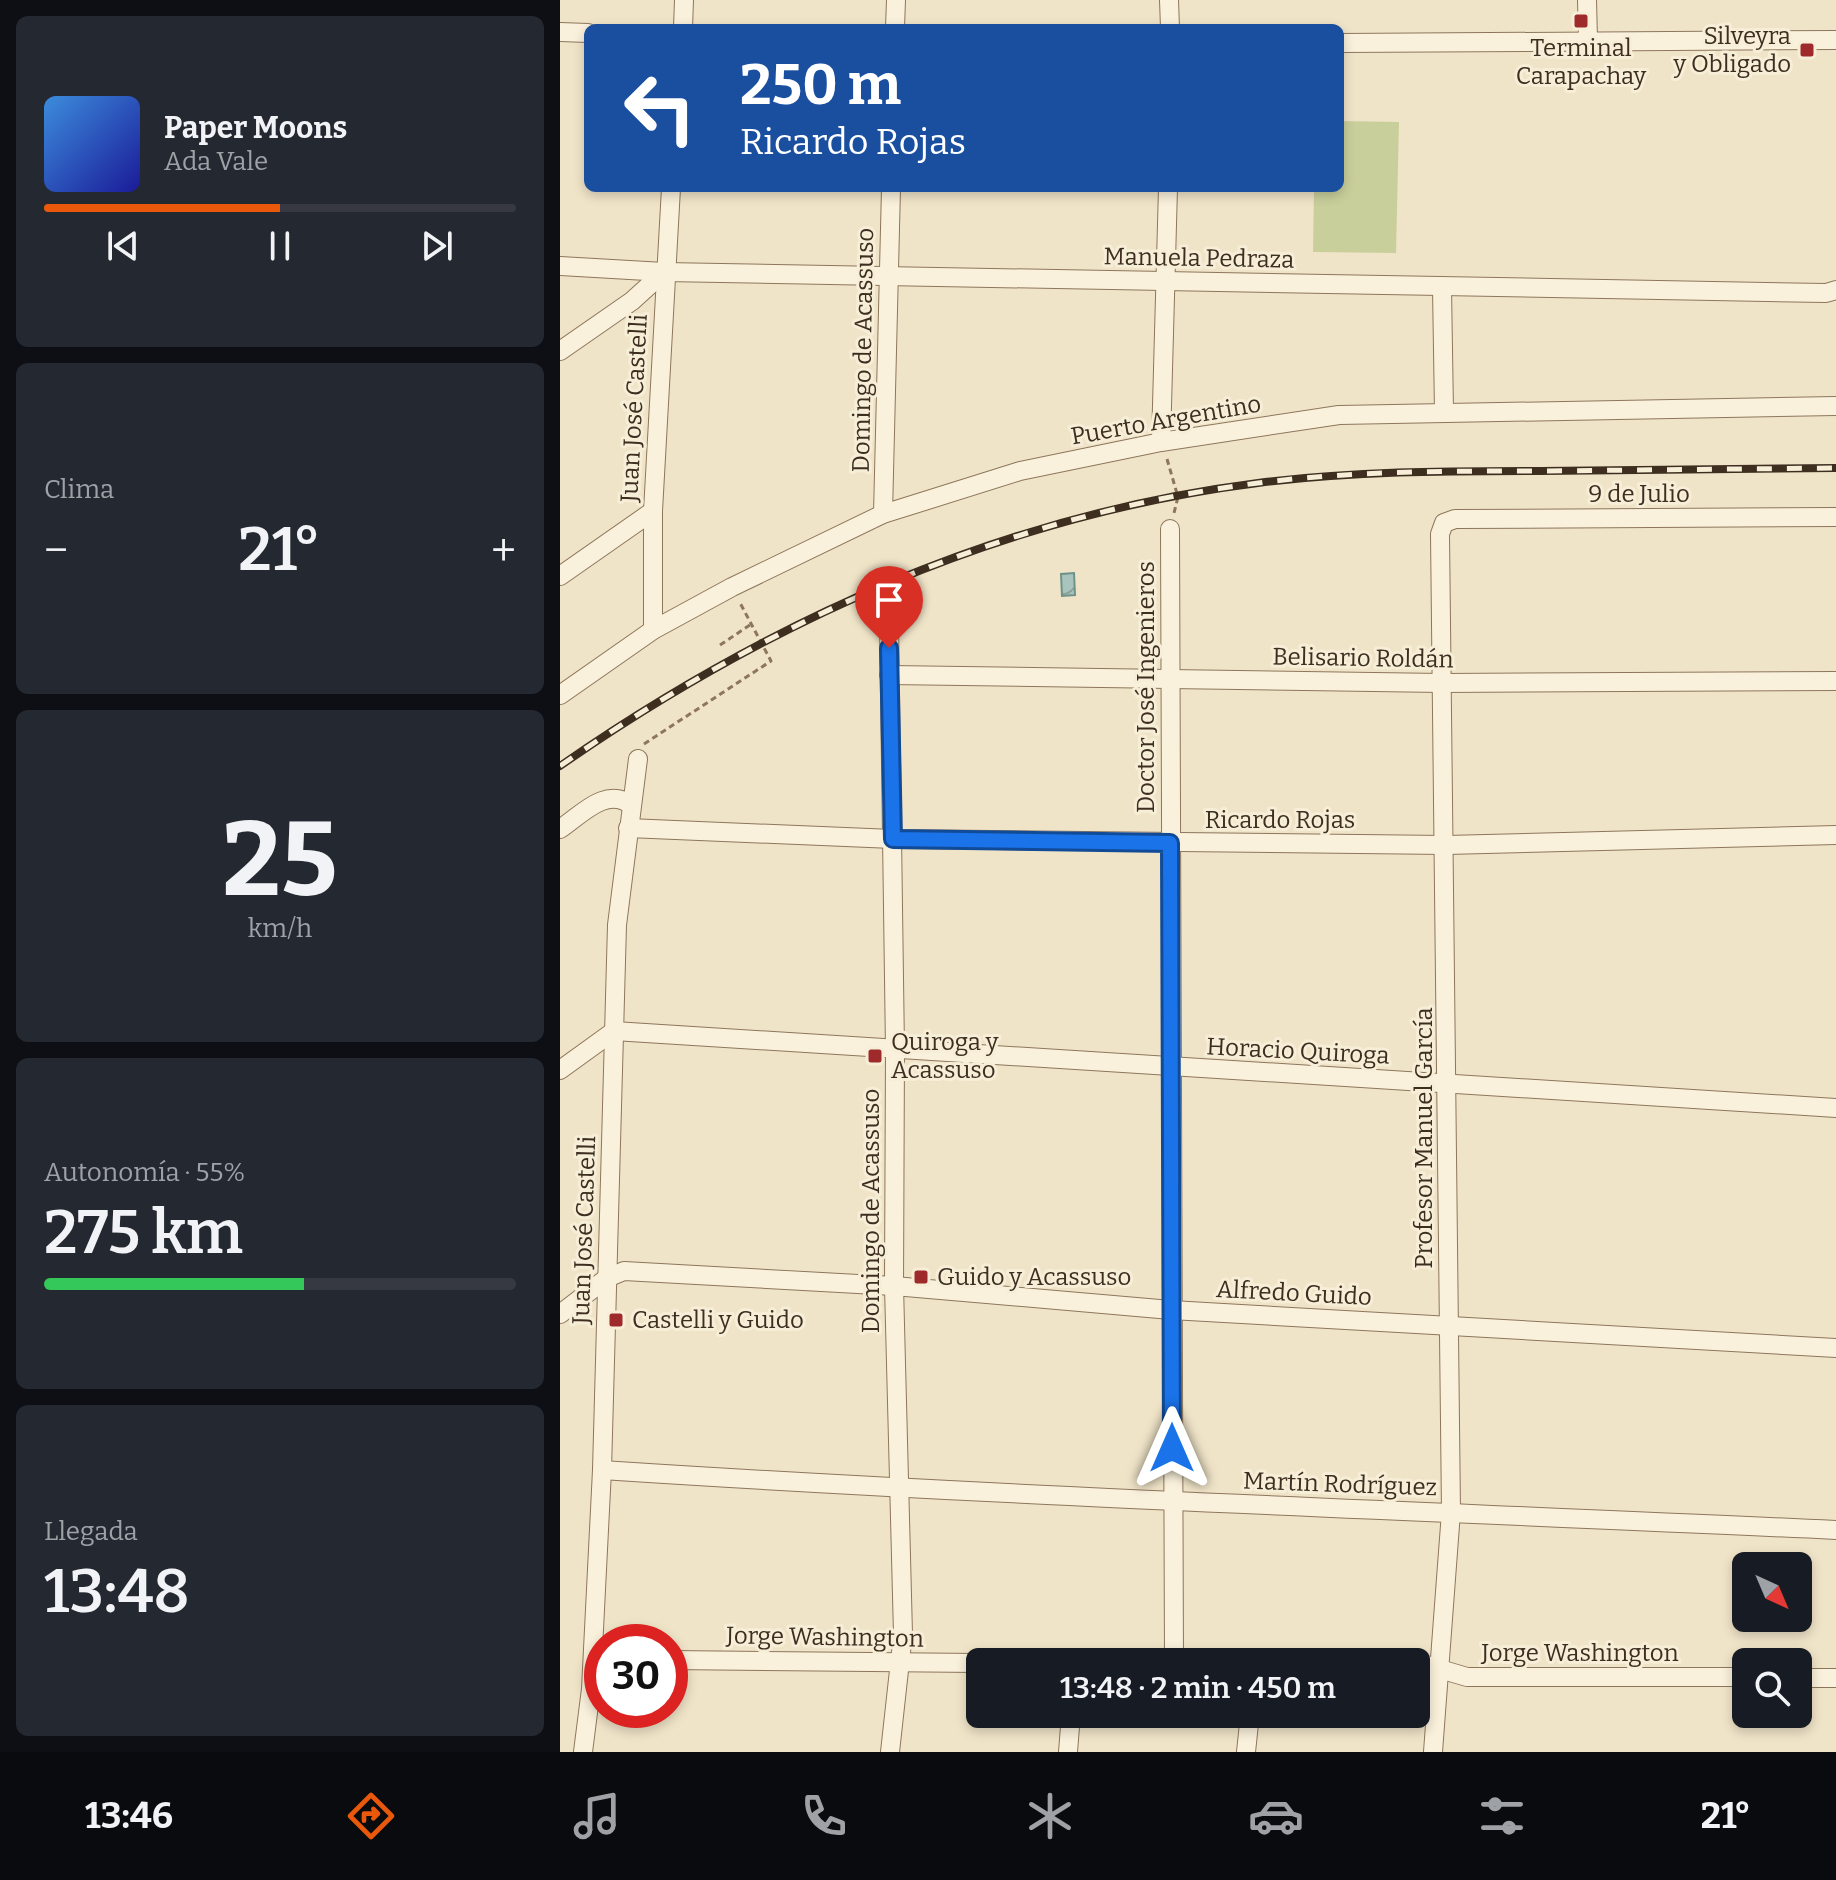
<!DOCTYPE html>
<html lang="es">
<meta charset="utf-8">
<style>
:root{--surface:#171b24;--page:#242831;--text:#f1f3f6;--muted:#9ea1a6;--line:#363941;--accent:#ea580c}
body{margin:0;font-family:Bitter,serif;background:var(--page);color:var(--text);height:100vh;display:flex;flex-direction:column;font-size:30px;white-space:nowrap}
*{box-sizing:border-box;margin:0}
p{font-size:26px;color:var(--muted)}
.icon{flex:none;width:44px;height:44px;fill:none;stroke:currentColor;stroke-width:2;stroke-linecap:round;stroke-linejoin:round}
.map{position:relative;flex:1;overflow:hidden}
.side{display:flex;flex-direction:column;gap:16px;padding:16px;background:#0d0f14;width:560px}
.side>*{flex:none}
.guide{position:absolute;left:24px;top:24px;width:760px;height:168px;border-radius:12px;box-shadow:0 4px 12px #0003;background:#1a4fa0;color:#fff;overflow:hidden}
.needle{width:52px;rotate:136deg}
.tools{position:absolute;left:1172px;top:1552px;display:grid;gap:16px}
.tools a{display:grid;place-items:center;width:80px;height:80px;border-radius:12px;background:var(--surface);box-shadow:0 4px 12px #0003;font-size:40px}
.speed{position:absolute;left:24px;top:1624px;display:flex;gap:16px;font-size:40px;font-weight:700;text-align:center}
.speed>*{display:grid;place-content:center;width:104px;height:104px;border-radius:50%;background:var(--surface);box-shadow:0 4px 12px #0003;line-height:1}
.speed .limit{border:12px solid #d22;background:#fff;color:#111}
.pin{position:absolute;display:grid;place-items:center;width:68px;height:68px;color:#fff;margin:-82px -34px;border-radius:50% 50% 50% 0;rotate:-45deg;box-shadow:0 0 8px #0007}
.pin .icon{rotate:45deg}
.me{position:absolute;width:88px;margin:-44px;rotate:0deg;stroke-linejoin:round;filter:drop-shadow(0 0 6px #0008)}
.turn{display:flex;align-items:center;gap:28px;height:168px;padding:0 24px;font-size:36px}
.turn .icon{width:104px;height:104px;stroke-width:2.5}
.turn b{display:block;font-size:56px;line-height:68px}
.big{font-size:60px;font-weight:600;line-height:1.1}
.side .tile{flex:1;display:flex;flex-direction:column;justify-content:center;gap:12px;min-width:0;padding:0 28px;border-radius:12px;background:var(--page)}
.side .dial{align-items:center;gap:0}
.dial b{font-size:104px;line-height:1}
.song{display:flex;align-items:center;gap:24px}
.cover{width:96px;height:96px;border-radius:12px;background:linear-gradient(135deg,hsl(210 70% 55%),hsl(240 70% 35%))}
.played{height:8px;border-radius:4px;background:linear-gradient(90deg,var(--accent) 50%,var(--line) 50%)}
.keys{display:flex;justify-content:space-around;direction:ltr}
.heat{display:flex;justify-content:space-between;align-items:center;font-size:44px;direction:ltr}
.charge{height:12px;border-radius:6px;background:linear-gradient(90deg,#34c759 55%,var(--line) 0)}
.trip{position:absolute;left:406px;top:1648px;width:464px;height:80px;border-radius:12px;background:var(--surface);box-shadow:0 4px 12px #0003;font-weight:600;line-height:80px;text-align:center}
.dock{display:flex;height:128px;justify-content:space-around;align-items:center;background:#090b0e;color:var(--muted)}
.dock .icon{width:56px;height:56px}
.dock .active{color:var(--accent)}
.dock b{font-size:36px;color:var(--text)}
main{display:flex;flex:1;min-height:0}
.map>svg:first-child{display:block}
.pitch{fill:#c9cf9b}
.water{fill:url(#water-waves);stroke:#6f938a;stroke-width:2}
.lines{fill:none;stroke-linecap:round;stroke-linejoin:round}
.minor-casing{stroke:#8d765c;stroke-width:20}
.path{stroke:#8d765c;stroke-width:3;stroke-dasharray:6 4;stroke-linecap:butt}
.minor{stroke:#faf1dc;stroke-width:18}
.rail-casing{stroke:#3d2e20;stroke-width:8}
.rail{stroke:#f7eed8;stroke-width:5;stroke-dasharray:15;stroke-linecap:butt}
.route-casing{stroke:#114b97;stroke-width:20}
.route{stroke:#1a73e8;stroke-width:14}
.poi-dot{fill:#9e2a2b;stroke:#f7eed8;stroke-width:3}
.labels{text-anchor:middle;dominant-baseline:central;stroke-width:6;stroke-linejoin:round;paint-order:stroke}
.poi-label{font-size:24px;fill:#3d2e20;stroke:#f7eed8;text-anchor:start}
.street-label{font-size:24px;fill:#3d2e20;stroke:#f7eed8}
</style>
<main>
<section class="side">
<div class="tile">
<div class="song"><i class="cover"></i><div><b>Paper Moons</b><p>Ada Vale</p></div></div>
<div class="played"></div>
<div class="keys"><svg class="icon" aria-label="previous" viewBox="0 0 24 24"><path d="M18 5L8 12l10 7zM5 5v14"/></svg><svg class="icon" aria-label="pause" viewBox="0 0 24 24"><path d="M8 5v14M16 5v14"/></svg><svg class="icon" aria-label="next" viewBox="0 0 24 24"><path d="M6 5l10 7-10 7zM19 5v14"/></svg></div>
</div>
<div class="tile"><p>Clima</p>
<div class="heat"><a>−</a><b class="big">21°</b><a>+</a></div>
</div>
<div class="tile dial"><b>25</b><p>km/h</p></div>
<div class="tile"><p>Autonomía · 55%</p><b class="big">275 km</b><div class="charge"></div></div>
<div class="tile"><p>Llegada</p><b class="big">13:48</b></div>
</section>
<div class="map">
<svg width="1276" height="1752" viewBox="0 0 1276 1752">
<defs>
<pattern id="water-waves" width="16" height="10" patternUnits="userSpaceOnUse" patternTransform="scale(2)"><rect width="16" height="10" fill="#a9c4bc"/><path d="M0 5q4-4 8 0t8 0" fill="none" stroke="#8ba098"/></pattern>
</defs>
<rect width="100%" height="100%" fill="#f0e4c8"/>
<path class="pitch" d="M 780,121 L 839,122 L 836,253 L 753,252 L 754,188 L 780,188 Z"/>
<path class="water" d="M 514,573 L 515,595 L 502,596 L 501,574 Z"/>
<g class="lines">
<defs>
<g id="minor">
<path d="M 609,0 L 610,28"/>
<path d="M 1027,0 L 1028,39"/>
<path d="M 123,28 L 124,0"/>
<path d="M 335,28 L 336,0"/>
<path d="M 0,32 L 28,33"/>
<path d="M 780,43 L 1276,40"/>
<path d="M 0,266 L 104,272 L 1266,293 L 1276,290"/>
<path d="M 882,288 L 884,412"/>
<path d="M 0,351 L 72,301 L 104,272"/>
<path d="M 601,442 L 608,188"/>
<path d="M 323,514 L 331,188"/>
<path d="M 610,529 L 614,1661"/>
<path d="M 0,576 L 93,511"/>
<path d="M 329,621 L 335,1050 L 334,1286 L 343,1634 L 330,1752"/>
<path d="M 93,630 L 93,511 L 111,188"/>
<path d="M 329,675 L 882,683 L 1276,681"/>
<path d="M 0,695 L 93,630 L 172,587 L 323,514 L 460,471 L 601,442 L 779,415 L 1276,406"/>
<path d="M 68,828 L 333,839 L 886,845 L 1276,835"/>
<path d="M 0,829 C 21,815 46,786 71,805"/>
<path d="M 54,1031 L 1276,1108"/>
<path d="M 0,1070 L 54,1031"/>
<path d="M 0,1314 L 47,1278 L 64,1271 L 334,1286 L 611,1310 L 1276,1348"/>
<path d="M 42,1470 C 453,1497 865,1511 1276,1530"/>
<path d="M 110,1660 L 420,1663"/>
<path d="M 587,1662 L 831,1662"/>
<path d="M 856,1662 L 907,1677 L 1186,1677"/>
<path d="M 1238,1678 L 1276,1678"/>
<path d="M 23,1752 L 31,1689 L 42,1470 L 57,925 L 78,759"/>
<path d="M 508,1752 L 511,1714"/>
<path d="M 686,1752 L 690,1714"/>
<path d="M 873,1752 L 891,1512 L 880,534 L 884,523 L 895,519 L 1276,517"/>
</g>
</defs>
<use href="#minor" class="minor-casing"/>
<g class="path">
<path d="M 607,459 L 618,497 L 614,513"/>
<path d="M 160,645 L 190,625"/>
<path d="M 84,744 L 211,661 L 179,601"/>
</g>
<use href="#minor" class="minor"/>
<defs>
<path id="rail" d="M 0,766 C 209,621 443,515 698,483 C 791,471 885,471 980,471 C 1079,470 1177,469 1276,468"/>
</defs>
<use href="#rail" class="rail-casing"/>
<use href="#rail" class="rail"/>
</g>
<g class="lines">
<defs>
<path id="route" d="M 329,648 L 333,839 L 610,843 L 612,1448"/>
</defs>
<use href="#route" class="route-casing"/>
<use href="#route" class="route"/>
</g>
<g class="poi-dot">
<rect x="1013" y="13" width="16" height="16" rx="4"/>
<rect x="1239" y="42" width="16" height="16" rx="4"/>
<rect x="307" y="1048" width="16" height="16" rx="4"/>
<rect x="353" y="1269" width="16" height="16" rx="4"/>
<rect x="48" y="1312" width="16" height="16" rx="4"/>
</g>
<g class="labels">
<g class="poi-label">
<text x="1231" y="36" text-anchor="end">Silveyra<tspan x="1231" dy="28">y Obligado</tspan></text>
<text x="1021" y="48" text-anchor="middle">Terminal<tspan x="1021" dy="28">Carapachay</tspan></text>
<text x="331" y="1042">Quiroga y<tspan x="331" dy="28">Acassuso</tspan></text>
<text x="377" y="1277">Guido y Acassuso</text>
<text x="72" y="1320">Castelli y Guido</text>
</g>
<g class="street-label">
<text transform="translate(639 258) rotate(1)">Manuela Pedraza</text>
<text transform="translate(303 350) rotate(-89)">Domingo de Acassuso</text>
<text transform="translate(74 408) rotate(-87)">Juan José Castelli</text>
<text transform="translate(606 420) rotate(-10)">Puerto Argentino</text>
<text x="1079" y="494">9 de Julio</text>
<text transform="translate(803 658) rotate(1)">Belisario Roldán</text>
<text transform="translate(586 687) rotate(-90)">Doctor José Ingenieros</text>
<text x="720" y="820">Ricardo Rojas</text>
<text transform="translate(738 1051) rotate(3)">Horacio Quiroga</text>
<text transform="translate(864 1138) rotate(-90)">Profesor Manuel García</text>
<text transform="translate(311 1211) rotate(-90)">Domingo de Acassuso</text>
<text transform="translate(24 1230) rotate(-88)">Juan José Castelli</text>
<text transform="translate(734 1293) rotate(3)">Alfredo Guido</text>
<text transform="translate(780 1484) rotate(2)">Martín Rodríguez</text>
<text transform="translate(265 1637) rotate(1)">Jorge Washington</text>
<text x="1020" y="1653">Jorge Washington</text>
</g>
</g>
</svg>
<div class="tools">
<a><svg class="needle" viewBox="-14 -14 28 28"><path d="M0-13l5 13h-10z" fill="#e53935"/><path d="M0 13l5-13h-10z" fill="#9ea1a6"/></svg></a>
<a><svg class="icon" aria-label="search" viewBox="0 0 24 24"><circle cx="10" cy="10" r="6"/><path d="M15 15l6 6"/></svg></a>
</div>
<div class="speed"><div class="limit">30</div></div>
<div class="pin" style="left:329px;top:648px;background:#d93025"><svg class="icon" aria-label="arrive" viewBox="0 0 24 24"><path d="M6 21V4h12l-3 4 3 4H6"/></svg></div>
<svg class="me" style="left:612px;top:1448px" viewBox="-20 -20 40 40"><path d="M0-17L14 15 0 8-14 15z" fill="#1a73e8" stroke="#fff" stroke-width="4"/></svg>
<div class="trip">13:48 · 2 min · 450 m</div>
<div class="guide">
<div class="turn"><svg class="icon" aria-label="left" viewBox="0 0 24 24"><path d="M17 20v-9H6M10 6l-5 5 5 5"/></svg><div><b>250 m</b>Ricardo Rojas</div></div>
</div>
</div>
</main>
<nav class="dock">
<b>13:46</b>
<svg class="icon active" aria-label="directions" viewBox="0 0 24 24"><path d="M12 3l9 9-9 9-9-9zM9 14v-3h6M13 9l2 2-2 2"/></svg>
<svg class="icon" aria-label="music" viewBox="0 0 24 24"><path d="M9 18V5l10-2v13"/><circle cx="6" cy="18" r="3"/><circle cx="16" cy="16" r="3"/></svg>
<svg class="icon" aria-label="phone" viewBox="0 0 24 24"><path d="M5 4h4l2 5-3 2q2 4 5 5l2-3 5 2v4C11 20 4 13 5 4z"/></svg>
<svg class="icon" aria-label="climate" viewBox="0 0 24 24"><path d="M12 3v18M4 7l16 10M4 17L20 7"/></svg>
<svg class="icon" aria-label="car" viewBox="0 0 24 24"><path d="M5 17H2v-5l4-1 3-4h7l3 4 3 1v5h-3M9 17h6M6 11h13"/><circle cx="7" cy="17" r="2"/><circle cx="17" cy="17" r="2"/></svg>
<svg class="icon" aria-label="filters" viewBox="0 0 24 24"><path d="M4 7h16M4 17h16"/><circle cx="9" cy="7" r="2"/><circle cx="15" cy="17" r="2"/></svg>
<b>21°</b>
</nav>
